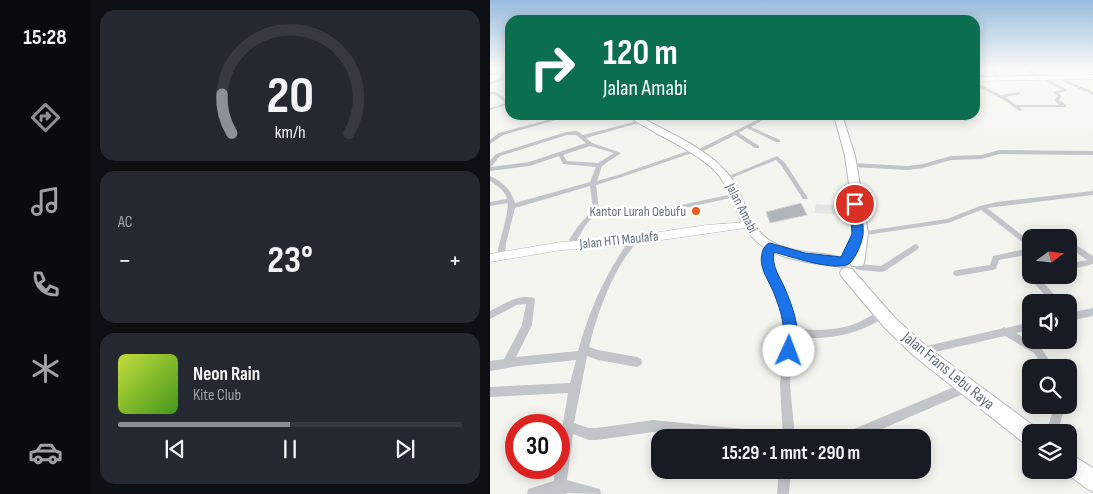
<!DOCTYPE html>
<html lang="id">
<meta charset="utf-8">
<style>
:root{--surface:#171b24;--page:#242831;--text:#f1f3f6;--muted:#9ea1a6;--line:#363941;--accent:#8c9099}
body{margin:0;font-family:"Sofia Sans Condensed",sans-serif;background:var(--page);color:var(--text);height:100vh;display:flex;flex-direction:column;font-size:19px;white-space:nowrap}
*{box-sizing:border-box;margin:0}
p{font-size:16px;color:var(--muted)}
.icon{flex:none;width:28px;height:28px;fill:none;stroke:currentColor;stroke-width:2;stroke-linecap:round;stroke-linejoin:round}
.map{position:relative;flex:1;overflow:hidden}
.side{display:flex;flex-direction:column;gap:10px;padding:10px;background:#0d0f14;width:400px}
.side>*{flex:none}
.banner{position:absolute;left:15px;top:15px;width:475px;height:105px;border-radius:15px;box-shadow:0 2px 12px #0003;background:#0b6e4f;color:#fff;overflow:hidden}
.needle{width:32px;rotate:75deg}
.fabs{position:absolute;left:532px;top:229px;display:grid;gap:10px}
.fabs a{display:grid;place-items:center;width:55px;height:55px;border-radius:10px;background:var(--surface);box-shadow:0 2px 12px #0003;font-size:25px}
.speed{position:absolute;left:15px;top:414px;display:flex;gap:10px;font-size:25px;font-weight:700;text-align:center}
.speed>*{display:grid;place-content:center;width:65px;height:65px;border-radius:50%;background:var(--surface);box-shadow:0 2px 12px #0003;line-height:1}
.speed .limit{border:8px solid #d22;background:#fff;color:#111}
.pin{position:absolute;display:grid;place-items:center;width:42px;height:42px;color:#fff;margin:-21px;border:2px solid #fff;border-radius:50%;box-shadow:0 1px 5px #0007}
.me{position:absolute;width:55px;margin:-28px;rotate:2deg;stroke-linejoin:round;filter:drop-shadow(0 0 4px #0008)}
.turn{display:flex;align-items:center;gap:18px;height:105px;padding:0 15px;font-size:22px}
.turn .icon{width:65px;height:65px;stroke-width:2.5}
.turn b{display:block;font-size:35px;line-height:42px}
.big{font-size:38px;font-weight:700;line-height:1.1}
.side .tile{flex:1;display:flex;flex-direction:column;justify-content:center;gap:8px;min-width:0;padding:0 18px;border-radius:15px;background:var(--page)}
.side .dial{align-items:center;gap:0}
.dial svg{height:130px;overflow:visible;fill:none;stroke:var(--line);stroke-width:7;stroke-linecap:round;text-anchor:middle}
.dial text{fill:var(--text);stroke:none}
.song{display:flex;align-items:center;gap:15px}
.cover{width:60px;height:60px;border-radius:8px;background:linear-gradient(135deg,hsl(70 70% 55%),hsl(100 70% 35%))}
.played{height:5px;border-radius:2px;background:linear-gradient(90deg,var(--accent) 50%,var(--line) 50%)}
.keys{display:flex;justify-content:space-around;direction:ltr}
.heat{display:flex;justify-content:space-between;align-items:center;font-size:28px;direction:ltr}
.trip{position:absolute;left:161px;top:429px;width:280px;height:50px;border-radius:15px;background:var(--surface);box-shadow:0 2px 12px #0003;font-weight:700;line-height:50px;text-align:center}
main{display:flex;flex:1;min-height:0}
.tabs{display:flex;flex-direction:column;width:90px;justify-content:space-around;align-items:center;background:#090b0e;color:var(--muted)}
.tabs .icon{width:35px;height:35px}
.tabs .on{color:var(--accent)}
.tabs b{font-size:22px;color:var(--text)}
.map>svg:first-child{display:block}
.built{fill:#e5e6e4}
.building{fill:#afb5bb;stroke:#d6d6d3}
.lines{fill:none;stroke-linecap:round;stroke-linejoin:round}
.secondary-casing{stroke:#b4b9be;stroke-width:1}
.primary-casing{stroke:#b5b9bd;stroke-width:2}
.street{fill:#c2c5c9;fill-rule:evenodd}
.secondary{fill:#fff;fill-rule:evenodd}
.primary{fill:#fff;fill-rule:evenodd}
.route{fill:#1a73e8;stroke:#114b97}
.poi-dot{fill:#eb5a1a;stroke:#fff;stroke-width:2}
.labels{text-anchor:middle;dominant-baseline:central;stroke-width:5;stroke-linejoin:round;paint-order:stroke}
.street-label{font-size:14px;fill:#627283;stroke:#fff}
.poi-label{font-size:14px;fill:#627283;stroke:#fff;text-anchor:end}
.near-street-label{font-size:16px;fill:#627283;stroke:#fff}
</style>
<main>
<nav class="tabs">
<b>15:28</b>
<svg class="icon on" aria-label="directions" viewBox="0 0 24 24"><path d="M12 3l9 9-9 9-9-9zM9 14v-3h6M13 9l2 2-2 2"/></svg>
<svg class="icon" aria-label="music" viewBox="0 0 24 24"><path d="M9 18V5l10-2v13"/><circle cx="6" cy="18" r="3"/><circle cx="16" cy="16" r="3"/></svg>
<svg class="icon" aria-label="phone" viewBox="0 0 24 24"><path d="M5 4h4l2 5-3 2q2 4 5 5l2-3 5 2v4C11 20 4 13 5 4z"/></svg>
<svg class="icon" aria-label="climate" viewBox="0 0 24 24"><path d="M12 3v18M4 7l16 10M4 17L20 7"/></svg>
<svg class="icon" aria-label="car" viewBox="0 0 24 24"><path d="M5 17H2v-5l4-1 3-4h7l3 4 3 1v5h-3M9 17h6M6 11h13"/><circle cx="7" cy="17" r="2"/><circle cx="17" cy="17" r="2"/></svg>
</nav>
<section class="side">
<div class="tile dial"><svg viewBox="0 0 100 80">
<path d="M14 69A42 42 0 1 1 86 69"/>
<path d="M14 69A42 42 0 0 1 8 45" stroke="#8c9099"/>
<text x="50" y="56" font-size="32" font-weight="700">20</text>
<text x="50" y="72" font-size="11">km/h</text>
</svg></div>
<div class="tile"><p>AC</p>
<div class="heat"><a>−</a><b class="big">23°</b><a>+</a></div>
</div>
<div class="tile">
<div class="song"><i class="cover"></i><div><b>Neon Rain</b><p>Kite Club</p></div></div>
<div class="played"></div>
<div class="keys"><svg class="icon" aria-label="previous" viewBox="0 0 24 24"><path d="M18 5L8 12l10 7zM5 5v14"/></svg><svg class="icon" aria-label="pause" viewBox="0 0 24 24"><path d="M8 5v14M16 5v14"/></svg><svg class="icon" aria-label="next" viewBox="0 0 24 24"><path d="M6 5l10 7-10 7zM19 5v14"/></svg></div>
</div>
</section>
<div class="map">
<svg width="603" height="494" viewBox="0 0 603 494">
<rect width="100%" height="100%" fill="#f5f5f0"/>
<path class="built" d="M 326,204 L 355,206 L 355,215 L 324,213 Z"/>
<path class="building" d="M 311,203 L 317,215 L 280,223 L 276,212 Z"/>
<g class="lines">
<defs>
<g id="secondary">
<path d="M 603,75 L 603,79 L 485,81 L 485,77 Z"/>
<path d="M 258,222 L 263,225 L 262,227 L 123,247 L 71,250 L 0,262 L 0,254 L 71,242 L 123,239 L 217,225 Z"/>
</g>
<g id="primary">
<path d="M 137,115 L 147,115 C 178,133 216,147 239,175 C 255,195 257,226 279,240 C 303,255 330,251 357,259 L 359,262 L 357,265 L 352,267 C 311,261 267,260 249,216 C 242,198 236,181 221,167 C 204,153 185,143 166,133 C 157,127 145,122 137,115 Z"/>
<path d="M 344,115 L 352,115 L 365,156 L 378,233 L 374,263 L 372,266 L 362,266 L 360,263 L 366,233 L 355,156 Z"/>
<path d="M 357,268 L 362,269 L 405,318 L 436,346 L 548,429 L 549,432 L 541,432 L 541,446 L 534,443 L 424,356 L 395,328 L 352,277 L 350,273 L 352,269 Z"/>
<path d="M 579,453 L 603,468 L 603,492 L 596,488 L 572,470 L 579,470 Z"/>
</g>
</defs>
<use href="#secondary" class="secondary-casing"/>
<use href="#primary" class="primary-casing"/>
<g class="street">
<path d="M 12,68 L 16,68 L 14,78 L 20,77 L 20,79 L 0,84 L 0,82 L 10,79 Z"/>
<path d="M 501,68 L 505,68 L 507,79 L 504,78 Z"/>
<path d="M 535,68 L 539,68 L 546,75 L 546,77 L 544,77 Z"/>
<path d="M 598,68 L 603,68 L 603,71 Z"/>
<path d="M 10,72 L 10,74 L 0,75 L 0,73 Z"/>
<path d="M 548,75 L 550,75 L 576,89 L 576,91 L 568,93 L 572,96 L 569,100 L 576,105 L 576,107 L 529,107 L 532,110 L 530,111 L 514,100 L 485,85 L 485,82 L 511,95 L 530,92 L 530,94 L 515,97 L 526,105 L 569,105 L 564,100 L 568,96 L 563,92 L 571,90 L 548,77 Z"/>
<path d="M 563,75 L 565,75 L 603,92 L 603,95 L 563,77 Z"/>
<path d="M 0,92 L 6,92 L 20,102 L 20,104 L 0,110 L 0,108 L 16,103 L 4,94 L 0,94 Z"/>
<path d="M 77,115 L 84,115 L 13,135 L 0,144 L 0,140 L 9,133 Z"/>
<path d="M 256,115 L 262,115 L 270,118 L 276,115 L 282,115 L 261,127 L 290,140 L 290,142 L 286,142 L 257,128 L 249,133 L 269,146 L 269,148 L 265,148 L 245,135 L 207,154 L 202,153 L 132,177 L 106,185 L 109,210 L 95,226 L 87,240 L 90,245 L 86,248 L 83,247 L 79,240 L 88,226 L 103,210 L 100,186 L 25,208 L 16,243 L 15,255 L 11,258 L 7,255 C 10,237 17,221 18,203 L 0,206 L 0,202 L 17,199 C 15,190 7,186 0,181 L 0,176 C 13,182 21,190 25,203 L 100,182 L 106,167 L 73,164 L 69,156 L 40,166 L 0,171 L 0,167 L 39,162 L 96,143 L 86,135 L 77,135 L 10,156 L 2,166 L 0,167 L 0,161 L 6,154 L 76,132 L 87,131 L 93,135 L 152,120 L 152,122 L 96,138 L 102,143 L 131,153 L 112,166 L 107,181 L 128,175 L 201,150 L 205,151 L 267,120 ZM 100,146 L 124,153 L 108,163 L 77,161 L 73,155 Z"/>
<path d="M 471,115 L 475,115 L 479,120 L 475,121 Z"/>
<path d="M 509,150 L 603,151 L 603,155 L 509,154 L 492,159 L 461,160 L 433,168 L 418,170 L 362,167 L 359,165 L 362,163 L 418,166 L 433,164 L 461,156 L 492,155 Z"/>
<path d="M 287,156 L 295,163 L 318,198 L 317,199 L 313,199 L 291,165 L 286,160 L 239,179 L 237,180 L 234,178 Z"/>
<path d="M 603,191 L 603,195 L 497,208 L 541,242 L 541,254 L 509,260 L 506,269 L 503,270 L 467,276 L 464,275 L 463,273 L 464,271 L 467,270 L 500,265 L 503,256 L 540,248 L 491,210 L 458,223 L 369,236 L 365,234 L 369,232 L 457,219 L 490,206 L 507,202 Z"/>
<path d="M 248,193 L 250,194 L 250,196 L 167,214 L 164,212 L 167,210 Z"/>
<path d="M 143,238 L 147,241 C 142,249 136,256 131,264 C 116,290 106,318 99,347 L 108,350 L 147,357 L 151,359 L 152,362 L 151,365 L 147,367 L 108,360 L 97,356 L 84,423 L 99,428 L 107,428 L 163,420 L 284,432 L 288,434 L 290,438 L 221,438 L 163,432 L 107,440 L 99,440 L 83,434 L 77,480 L 110,489 L 111,494 L 76,493 L 76,494 L 37,494 L 38,489 L 64,481 L 65,468 L 69,468 L 69,447 L 78,393 L 0,397 L 0,387 L 80,383 L 86,360 L 28,366 L 0,371 L 0,361 L 14,359 L 32,325 L 36,304 L 27,305 L 0,319 L 0,311 C 14,304 28,294 44,298 L 45,300 L 42,325 L 26,357 L 88,351 C 100,308 115,275 140,239 Z"/>
<path d="M 280,244 L 284,247 L 282,253 L 281,265 L 294,291 L 304,328 C 325,331 347,331 367,323 C 376,319 383,314 392,310 L 395,311 L 396,314 C 393,319 386,322 381,325 C 356,337 331,340 304,337 L 300,385 L 305,438 L 293,438 L 290,385 L 295,326 L 286,291 L 273,265 L 274,253 L 277,245 Z"/>
<path d="M 425,244 L 428,245 L 429,247 L 428,249 L 395,271 L 392,272 L 369,270 L 366,269 L 365,267 L 366,265 L 369,264 L 391,266 Z"/>
<path d="M 586,245 L 603,256 L 603,264 L 579,270 L 579,264 L 597,260 L 583,250 L 582,248 L 583,246 Z"/>
<path d="M 550,275 L 563,275 L 562,277 L 552,281 L 569,300 L 570,302 L 561,302 L 543,282 L 542,280 L 543,278 Z"/>
<path d="M 603,308 L 603,316 L 579,321 L 579,313 Z"/>
<path d="M 541,322 L 541,330 L 526,333 L 550,347 L 565,368 L 554,368 L 544,353 L 515,336 L 432,355 L 429,354 L 427,351 L 429,348 L 432,347 L 510,329 L 514,327 L 516,328 Z"/>
<path d="M 476,382 L 480,383 L 481,387 L 480,391 L 371,438 L 350,438 L 352,434 Z"/>
<path d="M 565,405 L 575,405 L 568,432 L 556,432 Z"/>
<path d="M 289,470 L 301,470 L 299,494 L 287,494 Z"/>
</g>
<use href="#secondary" class="secondary"/>
<use href="#primary" class="primary"/>
</g>
<linearGradient id="sky" x2="0" y2="1"><stop stop-color="#98bcde"/><stop offset="0.5" stop-color="#fafaf8"/><stop offset="1" stop-color="#fafaf8" stop-opacity="0"/></linearGradient>
<rect width="603" height="137" fill="url(#sky)"/>
<path class="route" d="M 365,200 L 370,204 C 371,213 374,225 373,235 C 372,243 366,257 360,263 C 349,273 298,256 284,252 C 281,267 291,278 296,291 C 304,310 313,337 304,356 L 299,358 L 294,356 C 289,346 294,335 293,325 C 292,314 287,301 283,291 C 280,283 274,275 272,266 C 270,258 272,245 280,243 L 315,253 L 351,257 L 362,234 L 360,204 Z"/>
<circle class="poi-dot" cx="206" cy="211" r="5"/>
<g class="labels">
<g class="street-label">
<text transform="translate(252 208) rotate(63)">Jalan Amabi</text>
<text transform="translate(129 240) rotate(-6)">Jalan HTI Maulafa</text>
</g>
<g class="poi-label">
<text x="196" y="211">Kantor Lurah Oebufu</text>
</g>
<g class="near-street-label">
<text transform="translate(458 371) rotate(39)">Jalan Frans Lebu Raya</text>
</g>
</g>
</svg>
<div class="fabs">
<a><svg class="needle" viewBox="-14 -14 28 28"><path d="M0-13l5 13h-10z" fill="#e53935"/><path d="M0 13l5-13h-10z" fill="#9ea1a6"/></svg></a>
<a><svg class="icon" aria-label="sound" viewBox="0 0 24 24"><path d="M4 9h4l5-4v14l-5-4H4zM17 9q2 3 0 6"/></svg></a>
<a><svg class="icon" aria-label="search" viewBox="0 0 24 24"><circle cx="10" cy="10" r="6"/><path d="M15 15l6 6"/></svg></a>
<a><svg class="icon" aria-label="layers" viewBox="0 0 24 24"><path d="M12 4l9 5-9 5-9-5zM3 14l9 5 9-5"/></svg></a>
</div>
<div class="speed"><div class="limit">30</div></div>
<div class="pin" style="left:365px;top:204px;background:#d93025"><svg class="icon" aria-label="arrive" viewBox="0 0 24 24"><path d="M6 21V4h12l-3 4 3 4H6"/></svg></div>
<svg class="me" style="left:299px;top:351px" viewBox="-20 -20 40 40"><circle r="19" fill="#fff"/><path d="M0-13L10 11 0 6-10 11z" fill="#1a73e8"/></svg>
<div class="trip">15:29 · 1 mnt · 290 m</div>
<div class="banner">
<div class="turn"><svg class="icon" aria-label="right" viewBox="0 0 24 24"><path d="M7 20v-9h11M14 6l5 5-5 5"/></svg><div><b>120 m</b>Jalan Amabi</div></div>
</div>
</div>
</main>
